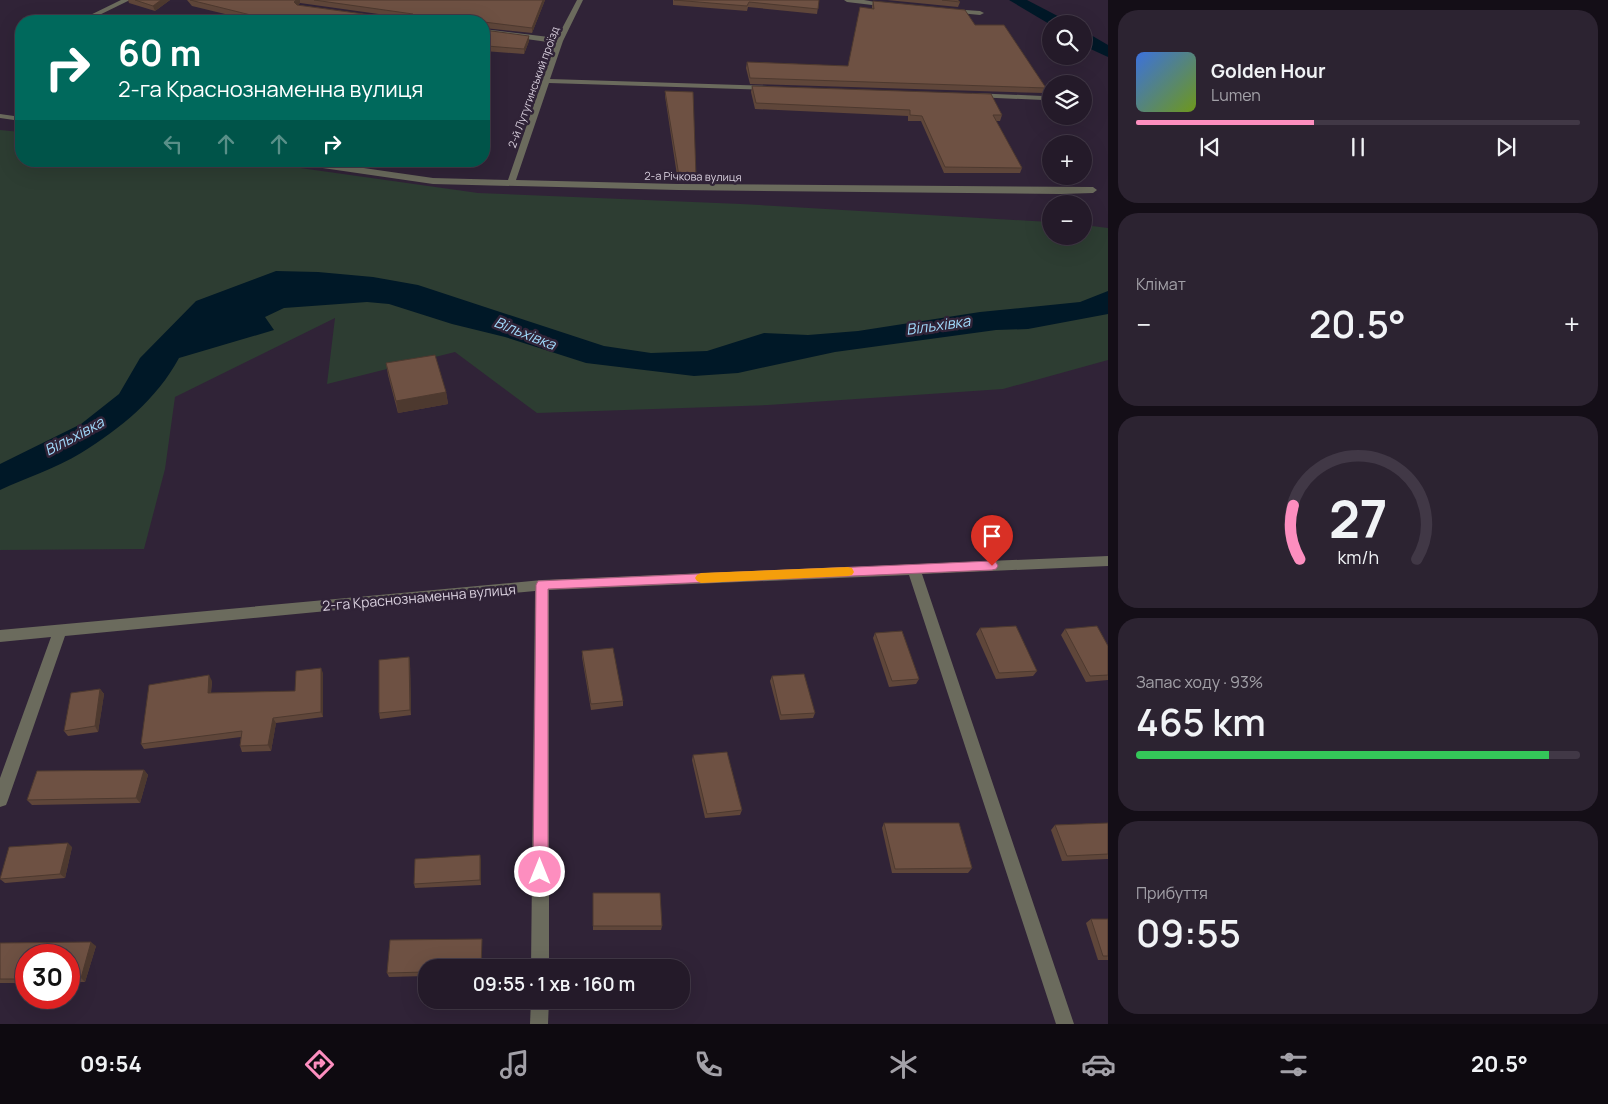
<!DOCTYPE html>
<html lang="uk">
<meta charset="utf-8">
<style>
:root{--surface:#241a29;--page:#2c2331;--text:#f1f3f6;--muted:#a3a1a8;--line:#413846;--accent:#fd8ebf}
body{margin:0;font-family:Manrope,sans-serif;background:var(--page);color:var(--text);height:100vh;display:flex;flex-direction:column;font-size:19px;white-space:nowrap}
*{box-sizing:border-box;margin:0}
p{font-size:16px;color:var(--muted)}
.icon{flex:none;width:28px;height:28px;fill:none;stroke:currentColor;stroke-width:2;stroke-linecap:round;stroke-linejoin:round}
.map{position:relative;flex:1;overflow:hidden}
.panel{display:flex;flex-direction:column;gap:10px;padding:10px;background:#140e17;width:500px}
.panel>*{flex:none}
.top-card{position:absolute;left:15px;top:15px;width:475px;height:152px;border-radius:20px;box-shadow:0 5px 20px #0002,0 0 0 1px var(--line);background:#00695c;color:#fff;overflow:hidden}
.buttons{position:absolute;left:1042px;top:15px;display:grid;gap:10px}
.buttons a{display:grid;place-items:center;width:50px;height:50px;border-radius:50%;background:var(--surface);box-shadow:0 5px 20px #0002,0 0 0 1px var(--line);font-size:25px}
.speed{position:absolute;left:15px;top:944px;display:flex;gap:10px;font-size:25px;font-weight:700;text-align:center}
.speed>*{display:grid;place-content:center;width:65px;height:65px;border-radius:50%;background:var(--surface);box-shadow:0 5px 20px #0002,0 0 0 1px var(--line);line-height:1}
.speed .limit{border:8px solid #d22;background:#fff;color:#111}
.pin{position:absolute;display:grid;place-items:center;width:42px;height:42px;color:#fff;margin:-51px -21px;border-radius:50% 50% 50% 0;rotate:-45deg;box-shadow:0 0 5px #0007}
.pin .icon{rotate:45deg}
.me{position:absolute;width:55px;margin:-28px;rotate:0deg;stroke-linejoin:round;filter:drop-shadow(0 0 4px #0008)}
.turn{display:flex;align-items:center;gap:18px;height:105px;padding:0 20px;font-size:22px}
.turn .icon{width:65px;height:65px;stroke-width:2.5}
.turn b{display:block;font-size:35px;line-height:42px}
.lanes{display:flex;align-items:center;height:48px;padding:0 20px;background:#0003;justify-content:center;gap:25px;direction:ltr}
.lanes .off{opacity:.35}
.big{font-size:38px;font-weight:600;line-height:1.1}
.panel .card{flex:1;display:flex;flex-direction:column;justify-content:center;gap:8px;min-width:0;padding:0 18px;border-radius:20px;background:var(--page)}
.panel .dial{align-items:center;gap:0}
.dial svg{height:130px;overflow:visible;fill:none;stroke:var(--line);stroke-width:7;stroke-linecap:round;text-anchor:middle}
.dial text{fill:var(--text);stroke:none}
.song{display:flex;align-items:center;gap:15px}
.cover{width:60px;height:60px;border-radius:8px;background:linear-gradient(135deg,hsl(220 70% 55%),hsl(80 70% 35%))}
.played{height:5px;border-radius:2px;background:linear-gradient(90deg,var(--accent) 40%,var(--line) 40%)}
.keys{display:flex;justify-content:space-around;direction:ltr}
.heat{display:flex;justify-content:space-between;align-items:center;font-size:28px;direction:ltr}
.charge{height:8px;border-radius:4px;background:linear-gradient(90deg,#34c759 93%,var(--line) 0)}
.trip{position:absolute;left:418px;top:959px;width:272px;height:50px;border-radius:20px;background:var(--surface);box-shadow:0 5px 20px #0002,0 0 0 1px var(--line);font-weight:600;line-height:50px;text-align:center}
.menu{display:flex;height:80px;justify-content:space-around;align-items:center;background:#0e0a10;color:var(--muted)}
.menu .icon{width:35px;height:35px}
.menu .active{color:var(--accent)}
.menu b{font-size:22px;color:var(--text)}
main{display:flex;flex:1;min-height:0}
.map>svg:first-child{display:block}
.green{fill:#2d3d32}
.water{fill:#001827}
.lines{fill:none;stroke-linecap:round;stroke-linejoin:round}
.minor{fill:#6b6b5d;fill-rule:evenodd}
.wall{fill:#5f463a;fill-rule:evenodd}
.shaded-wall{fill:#4d392f}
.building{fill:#6e5143;stroke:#4d392f}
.route{fill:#fd8ebf;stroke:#a45c7c}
.slow{fill:#f59e0b}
.labels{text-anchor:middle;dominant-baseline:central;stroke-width:5;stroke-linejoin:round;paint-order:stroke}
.far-street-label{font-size:11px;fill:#d9d0de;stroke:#302337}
.street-label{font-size:14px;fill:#d9d0de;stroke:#302337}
.water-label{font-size:15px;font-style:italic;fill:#a0d9fb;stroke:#302337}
</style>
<main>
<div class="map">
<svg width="1108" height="1024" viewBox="0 0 1108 1024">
<rect width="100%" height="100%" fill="#302337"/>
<path class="green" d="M 0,130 L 21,132 L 21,161 L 251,161 L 478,193 L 741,204 L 1033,221 L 1051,222 L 1051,236 L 1084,236 L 1084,225 L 1108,228 L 1108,360 L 1003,389 L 768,405 L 537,413 L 455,352 L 327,384 L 335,318 L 175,397 L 165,469 L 144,549 L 0,550 Z"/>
<g class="water">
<path d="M 1009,0 L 1027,0 L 1073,24 L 1051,25 Z"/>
<path d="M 1084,31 L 1108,45 L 1108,57 L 1084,46 Z"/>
<path d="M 276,271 L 318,272 L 373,277 L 418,285 L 604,346 L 651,353 L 707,351 L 764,333 L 808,335 L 858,331 L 980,312 L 1080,302 L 1108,291 L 1108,314 L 1028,329 L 996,330 L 835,352 L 738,373 L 694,376 L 586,363 L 505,337 L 452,324 L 389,304 L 367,302 L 284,308 L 265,317 L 274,330 L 179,358 C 157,399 120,429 81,453 C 56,468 26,478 0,490 L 0,464 L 81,424 L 119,394 L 140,358 L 196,301 Z"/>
</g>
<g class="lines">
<g class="minor">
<path d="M 121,0 L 130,0 L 87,21 L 78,21 Z"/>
<path d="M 577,0 L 583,0 L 563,41 L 550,79 L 768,86 L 772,88 L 768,90 L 549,83 L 516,180 L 678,184 L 1093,187 L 1097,190 L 1093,193 L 1061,194 L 678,190 L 433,184 L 295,164 L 291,161 L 315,161 L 433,178 L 508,180 L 555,43 L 484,33 L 484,29 L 557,38 Z"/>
<path d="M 844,0 L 864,0 L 892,5 L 889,7 L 847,2 Z"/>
<path d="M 951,9 L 980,11 L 984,13 L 980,15 L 949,12 L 947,11 Z"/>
<path d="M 972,93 L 1043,96 L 1047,98 L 1043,100 L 975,97 L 972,97 Z"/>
<path d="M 0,114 L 21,117 L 21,121 L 0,118 Z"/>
<path d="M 1108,556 L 1108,566 L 922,574 L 1074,1024 L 1056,1024 L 909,575 L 549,590 L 549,968 L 531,968 L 535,591 L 65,636 L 8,800 L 6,805 L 0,807 L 0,778 L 51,637 L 0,642 L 0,630 L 542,580 Z"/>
<path d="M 531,1000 L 549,1000 L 548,1024 L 530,1024 Z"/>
</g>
</g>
<g class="wall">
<path d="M 128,0 L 170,0 L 155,11 L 129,3 Z"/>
<path d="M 187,0 L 545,0 L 532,33 L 484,28 L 484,21 L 254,21 L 192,6 ZM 300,3 L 400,17 L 393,18 L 298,5 Z"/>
<path d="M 673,0 L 819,0 L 817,14 L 748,7 L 747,11 L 673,5 Z"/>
<path d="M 887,0 L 958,0 L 960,2 L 958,7 Z"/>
<path d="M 873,1 L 975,25 L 1046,88 L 1044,93 L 750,84 L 746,68 L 747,62 L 848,66 L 872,9 L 872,6 Z"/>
<path d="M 484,30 L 529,41 L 524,54 L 484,51 Z"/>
<path d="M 752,86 L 1002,115 L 1000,121 L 996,121 L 1022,168 L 1020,173 L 944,173 L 921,121 L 908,121 L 908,116 L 755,109 L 751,92 Z"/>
<path d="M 665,91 L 696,176 L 695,182 L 678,182 L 665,96 Z"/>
<path d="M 386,363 L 446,392 L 448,404 L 398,413 L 388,375 Z"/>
<path d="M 980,628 L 1037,671 L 1033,676 L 996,679 L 976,634 Z"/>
<path d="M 1065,629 L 1108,646 L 1108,680 L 1086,682 L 1061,635 Z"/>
<path d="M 875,633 L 919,679 L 916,684 L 889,687 L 873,638 Z"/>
<path d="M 582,651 L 623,701 L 623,706 L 591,710 L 582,657 Z"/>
<path d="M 409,657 L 410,663 L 411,715 L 380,719 L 379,713 Z"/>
<path d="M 323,673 L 323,717 L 276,723 L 271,751 L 242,752 L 240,746 L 241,737 L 144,749 L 141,744 L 212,681 L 211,693 L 295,691 Z"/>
<path d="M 772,676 L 815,713 L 813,718 L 780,720 L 770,681 Z"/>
<path d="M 100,689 L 104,694 L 98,732 L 68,736 L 64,731 Z"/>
<path d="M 693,755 L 742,810 L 740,815 L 705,818 L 692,760 Z"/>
<path d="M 144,770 L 148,775 L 140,803 L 32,805 L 27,800 Z"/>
<path d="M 884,823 L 972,868 L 968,873 L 892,873 L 882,828 Z"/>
<path d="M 1108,823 L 1108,859 L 1062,861 L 1051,830 L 1055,825 Z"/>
<path d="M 72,847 L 65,878 L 5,883 L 0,879 L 0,877 Z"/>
<path d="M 481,860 L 481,885 L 415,888 L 414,884 Z"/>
<path d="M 593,893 L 662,926 L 661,930 L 593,930 Z"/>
<path d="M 1091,919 L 1108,919 L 1108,960 L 1098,960 L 1086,923 Z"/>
<path d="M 482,939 L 482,943 L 481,968 L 426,968 L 426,976 L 389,977 L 387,973 Z"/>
<path d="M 0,943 L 96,946 L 85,982 L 69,982 L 69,955 L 26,955 L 26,983 L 0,983 Z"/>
</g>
<g class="shaded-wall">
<path d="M 161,0 L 170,0 L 155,11 L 153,6 Z"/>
<path d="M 296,0 L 300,0 L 300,3 L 295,7 L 294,2 Z"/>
<path d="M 543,0 L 545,0 L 532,33 L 532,28 Z"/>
<path d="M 529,36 L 529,41 L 524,54 L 524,49 Z"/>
<path d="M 446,392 L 448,404 L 398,413 L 396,401 Z"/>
<path d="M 409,657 L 410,663 L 411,715 L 410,710 Z"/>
<path d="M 321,668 L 323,673 L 323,717 L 321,712 Z"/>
<path d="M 209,675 L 212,681 L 210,699 L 208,693 Z"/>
<path d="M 100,689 L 104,694 L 98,732 L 95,726 Z"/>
<path d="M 273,718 L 276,723 L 271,751 L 268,745 Z"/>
<path d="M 144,770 L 148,775 L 140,803 L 136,798 Z"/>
<path d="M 68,843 L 72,847 L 65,878 L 60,874 Z"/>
<path d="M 480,855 L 481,860 L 481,885 L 480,880 Z"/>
<path d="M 91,942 L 96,946 L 85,982 L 81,978 Z"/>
</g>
<g class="building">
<path d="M 135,0 L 161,0 L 153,6 Z"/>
<path d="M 190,0 L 296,0 L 294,2 L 297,5 L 393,18 L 414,17 L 413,14 L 314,0 L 543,0 L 532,28 L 484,22 L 484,21 L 270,21 L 271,20 Z"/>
<path d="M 674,0 L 819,0 L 818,9 L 749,2 L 747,6 Z"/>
<path d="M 942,0 L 958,0 L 960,2 Z"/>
<path d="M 873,1 L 965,10 L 975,25 L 1004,25 L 1046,88 L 750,78 L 747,62 L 848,66 L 860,7 L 874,9 Z"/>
<path d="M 484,30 L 529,36 L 524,49 L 487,46 L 484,46 Z"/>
<path d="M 752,86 L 991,94 L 1002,115 L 993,115 L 1022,168 L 945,167 L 922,116 L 910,115 L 910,110 L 756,103 Z"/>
<path d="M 665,91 L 693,92 L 696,176 L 679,176 Z"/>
<path d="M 435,355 L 446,392 L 396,401 L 386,363 Z"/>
<path d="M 1016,626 L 1037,671 L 999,673 L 980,628 Z"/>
<path d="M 1097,626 L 1108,646 L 1108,675 L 1090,676 L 1065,629 Z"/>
<path d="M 902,631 L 919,679 L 892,681 L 875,633 Z"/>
<path d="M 613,648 L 623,701 L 591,704 L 582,651 Z"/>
<path d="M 409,657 L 410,710 L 379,713 L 379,660 Z"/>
<path d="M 321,668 L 321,712 L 273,718 L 268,745 L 240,746 L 242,731 L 141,744 L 149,685 L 209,675 L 208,693 L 295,691 L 296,671 Z"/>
<path d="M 804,674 L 815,713 L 781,715 L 772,676 Z"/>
<path d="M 100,689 L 95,726 L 64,731 L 71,693 Z"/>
<path d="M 727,752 L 742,810 L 707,814 L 693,755 Z"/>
<path d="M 144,770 L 136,798 L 27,800 L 37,771 Z"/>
<path d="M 884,823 L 959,823 L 972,868 L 895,869 Z"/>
<path d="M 1108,823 L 1108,854 L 1067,856 L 1055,825 Z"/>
<path d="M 68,843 L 60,874 L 0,879 L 9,847 Z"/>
<path d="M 480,855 L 480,880 L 414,884 L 415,859 Z"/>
<path d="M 593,893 L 660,893 L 662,926 L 593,926 Z"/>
<path d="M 1091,919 L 1108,919 L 1108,956 L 1103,956 Z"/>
<path d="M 482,939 L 481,968 L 426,968 L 426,972 L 387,973 L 390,940 Z"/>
<path d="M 91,942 L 81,978 L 69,978 L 69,955 L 26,955 L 26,979 L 0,979 L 0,943 Z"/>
</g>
<path class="route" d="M 992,561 L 996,562 L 998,566 L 996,569 L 992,570 L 548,589 L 548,872 L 546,877 L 540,879 L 535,877 L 533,872 L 536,585 L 538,581 Z"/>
<path class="slow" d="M 848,567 L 852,568 L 854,572 L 852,575 L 848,576 L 701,583 L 697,581 L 695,578 L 697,575 L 701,573 Z"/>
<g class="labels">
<g class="far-street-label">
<text transform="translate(533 87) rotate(-70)">2-й Лутугинський проїзд</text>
<text transform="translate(693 176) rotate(1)">2-а Річкова вулиця</text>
</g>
<g class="street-label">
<text transform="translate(419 597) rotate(-5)">2-га Краснознаменна вулиця</text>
</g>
<g class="water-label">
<text transform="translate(938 325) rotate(-8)">Вільхівка</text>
<text transform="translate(525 333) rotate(22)">Вільхівка</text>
<text transform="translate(74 436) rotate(-28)">Вільхівка</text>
</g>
</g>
</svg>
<div class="buttons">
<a><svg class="icon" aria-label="search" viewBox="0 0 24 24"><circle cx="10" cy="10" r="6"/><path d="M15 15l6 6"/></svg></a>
<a><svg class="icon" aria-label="layers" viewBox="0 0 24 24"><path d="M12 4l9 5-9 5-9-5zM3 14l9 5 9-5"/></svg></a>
<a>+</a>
<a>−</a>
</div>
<div class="speed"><div class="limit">30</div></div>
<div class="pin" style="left:992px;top:566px;background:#d93025"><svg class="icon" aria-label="arrive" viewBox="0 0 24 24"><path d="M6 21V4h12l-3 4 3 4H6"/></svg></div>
<svg class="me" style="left:540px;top:872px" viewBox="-20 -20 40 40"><circle r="17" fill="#fd8ebf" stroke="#fff" stroke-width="3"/><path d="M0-11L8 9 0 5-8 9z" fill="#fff"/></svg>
<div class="trip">09:55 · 1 хв · 160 m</div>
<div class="top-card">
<div class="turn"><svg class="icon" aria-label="right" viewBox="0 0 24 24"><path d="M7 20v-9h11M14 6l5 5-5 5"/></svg><div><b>60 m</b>2-га Краснознаменна вулиця</div></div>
<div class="lanes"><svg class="icon off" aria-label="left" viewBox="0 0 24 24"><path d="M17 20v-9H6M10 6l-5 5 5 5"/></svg><svg class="icon off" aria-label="ahead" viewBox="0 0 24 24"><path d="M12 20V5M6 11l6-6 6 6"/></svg><svg class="icon off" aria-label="ahead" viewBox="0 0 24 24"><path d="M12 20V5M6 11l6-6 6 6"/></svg><svg class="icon" aria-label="right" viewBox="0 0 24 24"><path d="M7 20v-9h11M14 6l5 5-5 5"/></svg></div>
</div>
</div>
<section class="panel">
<div class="card">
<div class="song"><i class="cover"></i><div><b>Golden Hour</b><p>Lumen</p></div></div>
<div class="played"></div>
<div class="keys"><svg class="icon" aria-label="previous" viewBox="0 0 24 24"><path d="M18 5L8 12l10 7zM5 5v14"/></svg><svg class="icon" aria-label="pause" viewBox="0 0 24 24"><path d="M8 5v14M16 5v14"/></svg><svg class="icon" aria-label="next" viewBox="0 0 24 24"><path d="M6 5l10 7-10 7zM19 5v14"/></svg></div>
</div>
<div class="card"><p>Клімат</p>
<div class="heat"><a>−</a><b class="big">20.5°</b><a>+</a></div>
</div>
<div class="card dial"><svg viewBox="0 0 100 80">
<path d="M14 69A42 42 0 1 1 86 69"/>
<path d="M14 69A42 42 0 0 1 10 36" stroke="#fd8ebf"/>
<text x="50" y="56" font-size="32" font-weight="700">27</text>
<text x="50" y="72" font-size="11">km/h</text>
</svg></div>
<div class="card"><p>Запас ходу · 93%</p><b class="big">465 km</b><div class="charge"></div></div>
<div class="card"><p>Прибуття</p><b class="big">09:55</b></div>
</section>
</main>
<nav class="menu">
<b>09:54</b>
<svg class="icon active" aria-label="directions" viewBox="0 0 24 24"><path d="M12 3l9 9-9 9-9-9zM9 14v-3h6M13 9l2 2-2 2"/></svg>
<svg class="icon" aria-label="music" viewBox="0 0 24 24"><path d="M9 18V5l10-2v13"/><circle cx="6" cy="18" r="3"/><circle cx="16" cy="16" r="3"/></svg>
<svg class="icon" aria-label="phone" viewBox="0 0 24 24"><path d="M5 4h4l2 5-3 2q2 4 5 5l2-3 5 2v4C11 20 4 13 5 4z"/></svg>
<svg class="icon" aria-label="climate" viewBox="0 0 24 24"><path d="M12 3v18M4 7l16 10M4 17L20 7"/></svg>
<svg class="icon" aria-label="car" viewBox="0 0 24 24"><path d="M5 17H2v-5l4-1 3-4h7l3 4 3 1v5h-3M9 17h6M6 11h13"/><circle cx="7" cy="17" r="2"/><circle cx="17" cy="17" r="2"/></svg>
<svg class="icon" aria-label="filters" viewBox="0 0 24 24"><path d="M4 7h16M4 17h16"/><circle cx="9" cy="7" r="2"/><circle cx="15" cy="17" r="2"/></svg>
<b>20.5°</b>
</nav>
